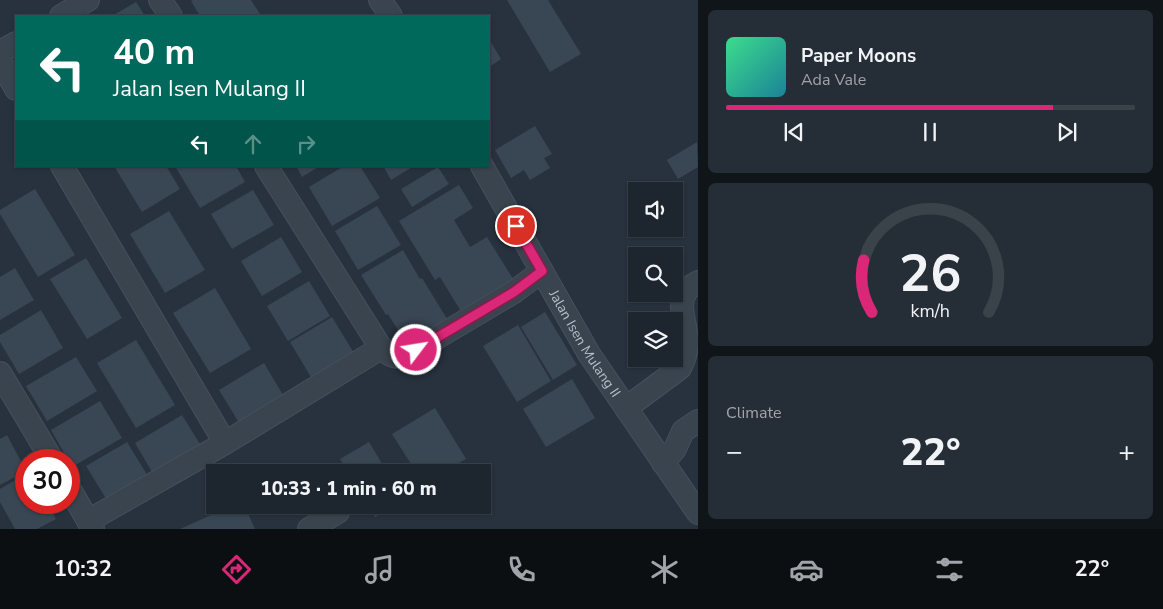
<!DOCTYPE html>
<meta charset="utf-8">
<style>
:root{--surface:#1d262e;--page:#252e36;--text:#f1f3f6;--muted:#a0a5aa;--line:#3b434a;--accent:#db2777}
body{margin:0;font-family:"Nunito Sans",sans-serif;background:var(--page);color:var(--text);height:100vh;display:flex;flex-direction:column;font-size:19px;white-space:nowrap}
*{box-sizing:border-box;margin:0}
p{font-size:16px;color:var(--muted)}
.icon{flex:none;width:28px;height:28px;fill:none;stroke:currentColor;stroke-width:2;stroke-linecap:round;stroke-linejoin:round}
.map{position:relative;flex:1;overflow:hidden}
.panel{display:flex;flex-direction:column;gap:10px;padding:10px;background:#101519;width:465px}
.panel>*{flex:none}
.banner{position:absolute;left:15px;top:15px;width:475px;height:152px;border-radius:0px;box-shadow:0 1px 4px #0004,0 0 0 1px var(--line);background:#00695c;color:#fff;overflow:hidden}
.fabs{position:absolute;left:628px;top:182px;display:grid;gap:10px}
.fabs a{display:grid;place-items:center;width:55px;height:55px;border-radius:0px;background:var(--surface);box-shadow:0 1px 4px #0004,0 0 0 1px var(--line);font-size:25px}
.speed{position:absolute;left:15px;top:449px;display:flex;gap:10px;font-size:25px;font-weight:700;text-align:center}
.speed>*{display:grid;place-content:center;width:65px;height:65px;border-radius:50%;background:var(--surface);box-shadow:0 1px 4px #0004,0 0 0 1px var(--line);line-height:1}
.speed .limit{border:8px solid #d22;background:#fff;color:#111}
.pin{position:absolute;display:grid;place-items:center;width:42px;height:42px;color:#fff;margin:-21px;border:2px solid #fff;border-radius:50%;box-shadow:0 1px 5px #0007}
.me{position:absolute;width:55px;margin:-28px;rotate:59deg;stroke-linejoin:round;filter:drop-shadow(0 0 4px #0008)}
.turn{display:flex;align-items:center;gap:18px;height:105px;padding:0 15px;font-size:22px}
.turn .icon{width:65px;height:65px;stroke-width:2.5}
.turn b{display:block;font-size:35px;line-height:42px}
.lanes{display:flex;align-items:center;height:48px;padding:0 15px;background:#0003;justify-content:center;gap:25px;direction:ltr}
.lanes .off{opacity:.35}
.big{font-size:38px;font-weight:800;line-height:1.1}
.panel .widget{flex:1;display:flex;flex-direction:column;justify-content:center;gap:8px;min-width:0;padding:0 18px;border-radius:8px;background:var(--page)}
.panel .dial{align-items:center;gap:0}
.dial svg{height:130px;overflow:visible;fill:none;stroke:var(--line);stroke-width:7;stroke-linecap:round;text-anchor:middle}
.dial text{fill:var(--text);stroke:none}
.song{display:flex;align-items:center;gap:15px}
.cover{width:60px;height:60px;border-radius:8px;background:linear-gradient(135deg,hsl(150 70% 55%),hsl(190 70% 35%))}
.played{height:5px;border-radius:2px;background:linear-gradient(90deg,var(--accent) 80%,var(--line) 80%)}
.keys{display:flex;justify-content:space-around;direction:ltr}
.heat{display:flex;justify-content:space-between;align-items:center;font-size:28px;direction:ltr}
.trip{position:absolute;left:206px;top:464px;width:285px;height:50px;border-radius:0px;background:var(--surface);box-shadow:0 1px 4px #0004,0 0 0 1px var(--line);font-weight:800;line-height:50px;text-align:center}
.tabs{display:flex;height:80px;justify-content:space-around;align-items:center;background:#0c0f12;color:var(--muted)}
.tabs .icon{width:35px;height:35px}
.tabs .current{color:var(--accent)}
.tabs b{font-size:22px;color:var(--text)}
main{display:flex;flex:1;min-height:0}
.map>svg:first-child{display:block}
.building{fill:#394654}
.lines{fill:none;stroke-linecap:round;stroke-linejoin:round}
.minor-casing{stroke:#474f5a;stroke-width:24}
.minor{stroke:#3a444e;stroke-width:22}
.route-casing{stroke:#8e194d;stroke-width:12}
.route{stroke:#db2777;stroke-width:9}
.labels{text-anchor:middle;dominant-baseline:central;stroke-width:5;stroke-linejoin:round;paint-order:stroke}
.street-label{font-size:14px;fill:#b7bfc9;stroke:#1f2833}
</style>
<main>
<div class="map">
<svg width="698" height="529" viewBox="0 0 698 529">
<rect width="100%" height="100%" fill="#27323e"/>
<g class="building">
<path d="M 193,0 L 251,0 L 260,14 L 257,16 L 200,16 L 191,1 Z"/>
<path d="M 507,0 L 548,0 L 581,54 L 550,72 Z"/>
<path d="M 136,2 L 145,16 L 112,16 Z"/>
<path d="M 489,39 L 501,59 L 489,67 Z"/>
<path d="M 535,126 L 552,154 L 544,158 L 550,168 L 530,180 L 524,170 L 511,178 L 495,150 Z"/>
<path d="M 697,142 L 698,167 L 678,179 L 667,160 Z"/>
<path d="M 114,166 L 166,166 L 180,189 L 142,212 Z"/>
<path d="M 175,166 L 236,166 L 245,182 L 200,208 Z"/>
<path d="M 296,166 L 320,166 L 302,177 Z"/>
<path d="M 344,166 L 360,166 L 380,198 L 332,226 L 309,187 Z"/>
<path d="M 383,166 L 414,166 L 391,180 Z"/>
<path d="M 438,167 L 449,184 L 412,207 L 401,189 Z"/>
<path d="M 459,185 L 473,208 L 454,220 L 470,247 L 487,237 L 515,282 L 462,313 L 440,277 L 435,280 L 399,221 Z"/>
<path d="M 35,189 L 75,255 L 38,277 L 0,214 L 0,210 Z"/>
<path d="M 253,190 L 274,225 L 232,249 L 211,214 Z"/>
<path d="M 377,206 L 401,245 L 358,270 L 335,231 Z"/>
<path d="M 169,211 L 205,270 L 165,293 L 130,234 Z"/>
<path d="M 281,237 L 302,272 L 262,296 L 241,261 Z"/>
<path d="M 403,250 L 420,279 L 422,278 L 449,322 L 408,346 L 388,314 L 386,315 L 361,275 Z"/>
<path d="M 86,258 L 122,318 L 87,339 L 50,279 Z"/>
<path d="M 15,268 L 34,300 L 0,320 L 0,277 Z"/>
<path d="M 309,281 L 330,316 L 288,341 L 267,306 Z"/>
<path d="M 215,288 L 251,349 L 210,373 L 173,313 Z"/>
<path d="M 41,310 L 63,348 L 19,374 L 0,342 L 0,335 Z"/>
<path d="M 545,312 L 577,365 L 553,380 L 521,327 Z"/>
<path d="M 332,317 L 354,353 L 312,379 L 290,342 Z"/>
<path d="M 518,325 L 551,381 L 517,402 L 483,346 Z"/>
<path d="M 136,340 L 175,405 L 136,428 L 97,363 Z"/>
<path d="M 76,357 L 97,391 L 47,421 L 26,386 Z"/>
<path d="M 264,363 L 286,400 L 241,426 L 219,390 Z"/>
<path d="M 572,379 L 595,418 L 546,447 L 523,409 Z"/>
<path d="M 100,401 L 122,438 L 72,467 L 51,430 Z"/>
<path d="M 435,408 L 466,459 L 443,472 L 416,472 L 392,434 Z"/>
<path d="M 182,415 L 203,449 L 155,477 L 135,443 Z"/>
<path d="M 7,435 L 26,471 L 0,485 L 0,439 Z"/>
<path d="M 127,442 L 149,478 L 108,502 L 86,466 Z"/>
<path d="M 369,442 L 387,472 L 348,472 L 340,459 Z"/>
<path d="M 26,474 L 26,502 L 46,502 L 56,519 L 37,529 L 15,529 L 0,502 L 0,489 Z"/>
<path d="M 233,505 L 244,505 L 255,529 L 180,529 Z"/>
<path d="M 368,505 L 395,505 L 375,517 Z"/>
</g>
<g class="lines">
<defs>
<g id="minor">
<path d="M 160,0 L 171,16"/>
<path d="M 380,0 L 391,16"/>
<path d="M 61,16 L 88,0"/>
<path d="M 0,52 L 16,43"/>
<path d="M 0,61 L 16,89"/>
<path d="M 62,166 L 225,443"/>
<path id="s1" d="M 482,166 L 589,354 L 698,513"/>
<path d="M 381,348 C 390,356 395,358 406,356 L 514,292 L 542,271"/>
<path d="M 0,373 L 52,460"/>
<path d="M 626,408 L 680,368 C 698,336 673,312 686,292 C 688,287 694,285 698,282"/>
<path d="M 663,463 L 675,449 L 683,431 L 698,421"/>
<path d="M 69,488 L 93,529"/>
<path d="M 88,521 L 225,443 L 381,348 L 266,166"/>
<path d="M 309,529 L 338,512"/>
</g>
</defs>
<use href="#minor" class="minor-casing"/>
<use href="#minor" class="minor"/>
</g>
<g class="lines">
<defs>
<path id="route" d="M 416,350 L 514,292 L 542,271 L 516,226"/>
</defs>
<use href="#route" class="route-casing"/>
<use href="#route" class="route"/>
</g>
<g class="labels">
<g class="street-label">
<text stroke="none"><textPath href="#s1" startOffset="205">Jalan Isen Mulang II</textPath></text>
</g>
</g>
</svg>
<div class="fabs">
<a><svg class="icon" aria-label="sound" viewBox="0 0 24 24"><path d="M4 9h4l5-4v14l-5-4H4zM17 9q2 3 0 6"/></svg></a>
<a><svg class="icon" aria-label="search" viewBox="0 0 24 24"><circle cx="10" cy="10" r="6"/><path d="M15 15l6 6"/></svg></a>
<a><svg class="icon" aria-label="layers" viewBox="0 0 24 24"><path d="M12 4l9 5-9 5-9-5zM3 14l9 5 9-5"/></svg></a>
</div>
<div class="speed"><div class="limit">30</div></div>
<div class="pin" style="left:516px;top:226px;background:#d93025"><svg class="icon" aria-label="arrive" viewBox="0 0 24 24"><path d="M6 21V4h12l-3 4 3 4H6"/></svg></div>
<svg class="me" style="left:416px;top:350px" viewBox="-20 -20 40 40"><circle r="17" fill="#db2777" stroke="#fff" stroke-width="3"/><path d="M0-11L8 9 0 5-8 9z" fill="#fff"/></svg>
<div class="trip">10:33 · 1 min · 60 m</div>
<div class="banner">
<div class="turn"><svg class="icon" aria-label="left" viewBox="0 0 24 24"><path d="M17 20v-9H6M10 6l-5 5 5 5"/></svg><div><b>40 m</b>Jalan Isen Mulang II</div></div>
<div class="lanes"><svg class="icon" aria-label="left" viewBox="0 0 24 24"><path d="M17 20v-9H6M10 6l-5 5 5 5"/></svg><svg class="icon off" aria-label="ahead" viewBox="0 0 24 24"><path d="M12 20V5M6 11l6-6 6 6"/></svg><svg class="icon off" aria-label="right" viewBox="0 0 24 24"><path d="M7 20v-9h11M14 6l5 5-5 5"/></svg></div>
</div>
</div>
<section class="panel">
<div class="widget">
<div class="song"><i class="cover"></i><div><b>Paper Moons</b><p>Ada Vale</p></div></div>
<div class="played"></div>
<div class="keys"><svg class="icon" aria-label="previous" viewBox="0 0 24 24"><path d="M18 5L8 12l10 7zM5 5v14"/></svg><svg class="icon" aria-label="pause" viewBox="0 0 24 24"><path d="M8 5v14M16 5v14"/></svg><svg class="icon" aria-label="next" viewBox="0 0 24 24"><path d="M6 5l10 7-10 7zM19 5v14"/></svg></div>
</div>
<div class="widget dial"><svg viewBox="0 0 100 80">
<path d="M14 69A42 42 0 1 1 86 69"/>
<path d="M14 69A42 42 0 0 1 9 37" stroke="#db2777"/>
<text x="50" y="56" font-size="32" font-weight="700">26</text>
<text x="50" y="72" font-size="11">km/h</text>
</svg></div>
<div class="widget"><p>Climate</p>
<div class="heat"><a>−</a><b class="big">22°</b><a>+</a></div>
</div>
</section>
</main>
<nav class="tabs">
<b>10:32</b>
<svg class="icon current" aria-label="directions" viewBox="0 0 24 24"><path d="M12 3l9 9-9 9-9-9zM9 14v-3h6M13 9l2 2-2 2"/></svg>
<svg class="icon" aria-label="music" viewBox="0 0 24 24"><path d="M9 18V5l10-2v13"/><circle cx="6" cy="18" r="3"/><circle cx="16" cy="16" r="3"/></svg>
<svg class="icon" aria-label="phone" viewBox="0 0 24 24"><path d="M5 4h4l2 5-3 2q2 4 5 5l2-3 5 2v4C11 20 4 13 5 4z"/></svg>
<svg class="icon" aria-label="climate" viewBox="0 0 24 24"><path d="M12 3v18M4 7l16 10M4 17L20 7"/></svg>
<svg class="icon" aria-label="car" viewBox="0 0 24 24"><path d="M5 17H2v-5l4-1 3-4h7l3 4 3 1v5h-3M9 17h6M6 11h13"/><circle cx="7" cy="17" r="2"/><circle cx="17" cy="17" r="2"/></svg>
<svg class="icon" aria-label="filters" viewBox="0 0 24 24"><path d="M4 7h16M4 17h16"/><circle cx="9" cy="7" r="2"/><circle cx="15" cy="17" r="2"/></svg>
<b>22°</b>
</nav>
